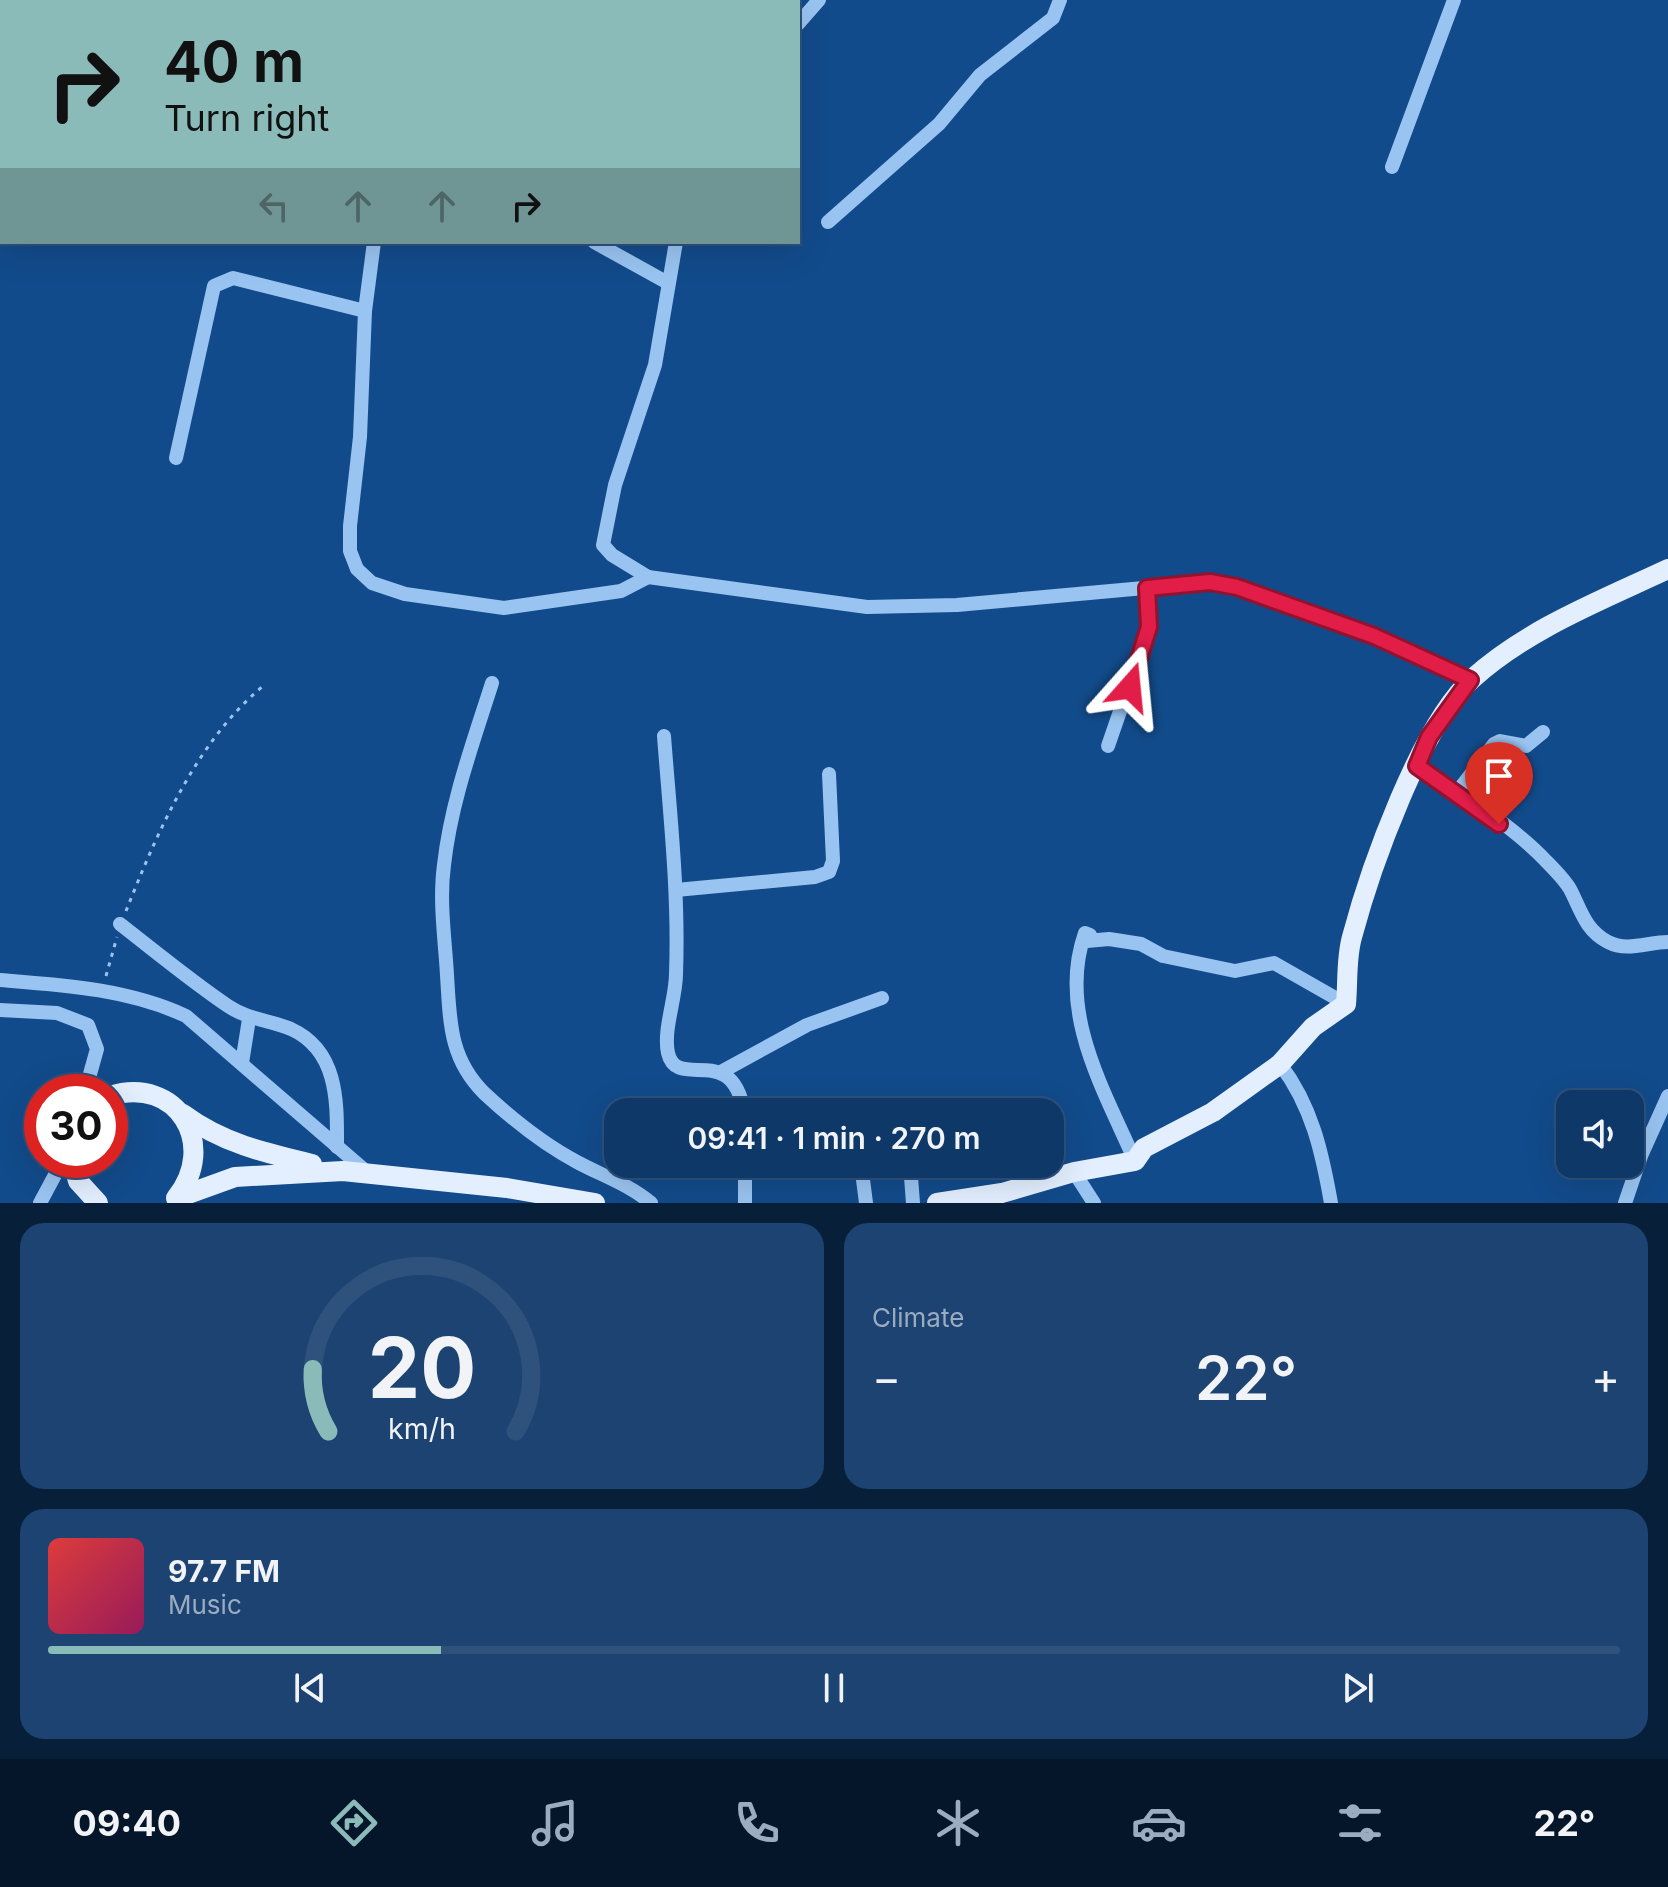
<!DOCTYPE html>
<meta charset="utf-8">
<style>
:root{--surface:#0e3868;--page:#1c4371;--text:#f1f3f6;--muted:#9bacc0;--line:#2e527c;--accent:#8bbbb9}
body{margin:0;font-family:Inter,sans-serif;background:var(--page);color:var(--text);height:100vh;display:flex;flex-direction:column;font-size:30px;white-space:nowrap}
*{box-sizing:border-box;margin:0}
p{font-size:26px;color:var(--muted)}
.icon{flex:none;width:44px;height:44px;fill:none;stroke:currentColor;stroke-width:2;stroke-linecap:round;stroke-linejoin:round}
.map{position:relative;height:1203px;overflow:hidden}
.panel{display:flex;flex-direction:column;gap:20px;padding:20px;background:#081f39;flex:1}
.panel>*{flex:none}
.guide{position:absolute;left:0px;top:0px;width:800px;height:244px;box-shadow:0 8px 32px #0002,0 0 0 2px var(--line);background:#8bbbb9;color:#111;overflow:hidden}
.buttons{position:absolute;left:1556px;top:1090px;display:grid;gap:16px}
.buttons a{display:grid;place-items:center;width:88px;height:88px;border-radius:16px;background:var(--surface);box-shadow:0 8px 32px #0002,0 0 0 2px var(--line);font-size:40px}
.speed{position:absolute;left:24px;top:1074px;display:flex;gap:16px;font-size:40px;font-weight:700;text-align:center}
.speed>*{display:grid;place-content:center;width:104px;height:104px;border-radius:50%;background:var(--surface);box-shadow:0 8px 32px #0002,0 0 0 2px var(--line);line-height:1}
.speed .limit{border:12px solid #d22;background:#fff;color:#111}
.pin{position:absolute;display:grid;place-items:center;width:68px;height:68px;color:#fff;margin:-82px -34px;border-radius:50% 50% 50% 0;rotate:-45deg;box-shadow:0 0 8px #0007}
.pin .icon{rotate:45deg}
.me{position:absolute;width:88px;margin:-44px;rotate:18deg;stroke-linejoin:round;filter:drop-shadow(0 0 6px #0008)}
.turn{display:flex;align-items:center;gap:28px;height:168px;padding:0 32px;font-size:36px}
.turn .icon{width:104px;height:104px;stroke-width:2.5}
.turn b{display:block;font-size:56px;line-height:68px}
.lanes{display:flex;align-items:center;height:76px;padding:0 32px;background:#0003;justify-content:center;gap:40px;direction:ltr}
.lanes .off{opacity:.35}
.big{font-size:60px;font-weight:600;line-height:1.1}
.panel .tile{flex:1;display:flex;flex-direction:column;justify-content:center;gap:12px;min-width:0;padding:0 28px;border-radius:24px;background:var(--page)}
.panel .dial{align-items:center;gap:0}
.dial svg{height:208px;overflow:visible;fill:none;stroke:var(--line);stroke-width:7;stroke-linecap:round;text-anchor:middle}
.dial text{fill:var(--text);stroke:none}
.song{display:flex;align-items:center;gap:24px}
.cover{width:96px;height:96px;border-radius:12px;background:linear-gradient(135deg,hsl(0 70% 55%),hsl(330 70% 35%))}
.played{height:8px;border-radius:4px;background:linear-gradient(90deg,var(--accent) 25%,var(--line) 25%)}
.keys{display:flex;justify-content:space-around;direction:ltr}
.heat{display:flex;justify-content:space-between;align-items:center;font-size:44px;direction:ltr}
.panel .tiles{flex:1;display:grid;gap:20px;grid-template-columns:1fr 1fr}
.tile:last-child{grid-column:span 2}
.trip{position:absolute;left:604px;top:1098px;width:460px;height:80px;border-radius:24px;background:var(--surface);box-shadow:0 8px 32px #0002,0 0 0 2px var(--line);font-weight:600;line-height:80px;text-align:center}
.tabs{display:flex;height:128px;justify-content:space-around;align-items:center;background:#06162a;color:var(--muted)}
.tabs .icon{width:56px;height:56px}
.tabs .current{color:var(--accent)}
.tabs b{font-size:36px;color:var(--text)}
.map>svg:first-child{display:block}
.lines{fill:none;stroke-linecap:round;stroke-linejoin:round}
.path{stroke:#99c4f1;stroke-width:3;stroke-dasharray:4 6;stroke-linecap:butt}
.minor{stroke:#99c4f1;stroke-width:14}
.major{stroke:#e3efff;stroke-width:20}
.route-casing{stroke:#92132f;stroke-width:20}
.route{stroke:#e11d48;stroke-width:14}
</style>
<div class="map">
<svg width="1668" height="1203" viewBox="0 0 1668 1203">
<rect width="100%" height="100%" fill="#124b8b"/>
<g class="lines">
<g class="path">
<path d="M 126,911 C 157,833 196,742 262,687"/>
<path d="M 106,976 L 117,937"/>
</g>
<g class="minor">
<path d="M 421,2 L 422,0"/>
<path d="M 699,2 L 700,0"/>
<path d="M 798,24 L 819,0"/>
<path d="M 1392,167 L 1454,0"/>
<path d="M 0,183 L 2,183"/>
<path d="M 828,222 L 939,124 L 980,75 L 1053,18 L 1060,0"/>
<path d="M 374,242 L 365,311 L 360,437 L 350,526 L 350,551 L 357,569 L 372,583 L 405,594 L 504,608 L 621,591 L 648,577"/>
<path d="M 594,242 L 668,283"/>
<path d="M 676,242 L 655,365 L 615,485 L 603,545 L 612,555 L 648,577 L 867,607 L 957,605 L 1210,582 L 1237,587 L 1374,636 L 1470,680"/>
<path d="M 176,458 L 214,286 L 233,278 L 365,311"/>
<path d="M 492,683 C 473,743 451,802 444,865 C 439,902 445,939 447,975 C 450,1021 449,1058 484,1093 C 512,1119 543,1144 577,1162 C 603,1176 628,1184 651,1203"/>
<path d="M 664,736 C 670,815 679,894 676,974 C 676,998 663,1030 668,1053 C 677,1092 732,1040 744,1112"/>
<path d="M 1108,746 L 1149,627 L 1147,588"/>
<path d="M 1417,766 C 1459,792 1512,825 1546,861 C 1554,869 1564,879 1570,889 C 1581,910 1585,930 1608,942 C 1627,952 1648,942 1668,942"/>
<path d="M 1458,791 L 1494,744 L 1500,741 L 1526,746 L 1543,732"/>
<path d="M 676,890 L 815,877 L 829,872 L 833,861 L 829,774"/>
<path d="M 120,924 C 156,952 191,981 228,1006 C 249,1020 270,1020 291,1029 C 339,1051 337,1103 337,1147"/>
<path d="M 0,980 C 63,985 128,989 186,1016 L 368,1173"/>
<path d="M 0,1010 L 57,1013 L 88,1025 L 97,1049 L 85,1092"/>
<path d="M 242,1063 L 249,1019"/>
<path d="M 1280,1064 C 1312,1106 1322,1152 1331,1203"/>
<path d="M 721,1072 L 807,1025 L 882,998"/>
<path d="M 1135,1161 C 1104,1090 1057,1012 1085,933 L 1090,935 L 1087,941 L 1109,939 L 1141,944 L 1163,956 L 1235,971 L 1274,963 L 1346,1004"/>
<path d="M 861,1164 L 866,1203"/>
<path d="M 910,1164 L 913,1203"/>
<path d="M 1074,1172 L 1094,1203"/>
<path d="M 40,1203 L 63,1160"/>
<path d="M 745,1203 L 745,1164"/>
<path d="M 1625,1203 L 1641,1156 L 1668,1096"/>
</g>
<g class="major">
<path d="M 110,1096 C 177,1075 219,1145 176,1198"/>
<path d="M 183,1114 C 222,1143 265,1153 312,1164"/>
<path d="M 72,1160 L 78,1181 L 98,1203"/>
<path d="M 177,1198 L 235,1177 L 343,1171 L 507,1188 L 595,1203"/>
<path d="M 937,1203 L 1002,1193 L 1074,1172 L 1135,1161 L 1144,1148 L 1213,1112 L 1280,1064 L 1313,1027 L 1346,1004 C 1348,982 1346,958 1352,937 C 1370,869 1421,725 1472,679 C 1527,629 1602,600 1668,569"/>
</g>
</g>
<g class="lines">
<defs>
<path id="route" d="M 1130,687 L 1149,627 L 1147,588 L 1210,582 L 1237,587 L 1374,636 L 1470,680 L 1429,737 L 1417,766 L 1499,824"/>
</defs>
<use href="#route" class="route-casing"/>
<use href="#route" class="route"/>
</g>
</svg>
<div class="buttons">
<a><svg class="icon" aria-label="sound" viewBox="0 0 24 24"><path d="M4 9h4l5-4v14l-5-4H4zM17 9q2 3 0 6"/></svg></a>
</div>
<div class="speed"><div class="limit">30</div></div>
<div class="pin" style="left:1499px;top:824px;background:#d93025"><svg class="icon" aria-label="arrive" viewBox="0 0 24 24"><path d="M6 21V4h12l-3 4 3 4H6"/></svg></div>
<svg class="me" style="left:1130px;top:687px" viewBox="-20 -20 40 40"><path d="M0-17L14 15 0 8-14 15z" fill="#e11d48" stroke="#fff" stroke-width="4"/></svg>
<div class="trip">09:41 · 1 min · 270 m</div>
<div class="guide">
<div class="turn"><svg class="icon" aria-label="right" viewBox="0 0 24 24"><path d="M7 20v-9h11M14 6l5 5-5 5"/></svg><div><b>40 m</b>Turn right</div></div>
<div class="lanes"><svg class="icon off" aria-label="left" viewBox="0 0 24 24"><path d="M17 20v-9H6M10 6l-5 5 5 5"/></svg><svg class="icon off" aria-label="ahead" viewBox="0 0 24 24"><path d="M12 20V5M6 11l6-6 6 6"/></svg><svg class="icon off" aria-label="ahead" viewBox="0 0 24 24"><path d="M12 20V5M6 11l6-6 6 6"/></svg><svg class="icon" aria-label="right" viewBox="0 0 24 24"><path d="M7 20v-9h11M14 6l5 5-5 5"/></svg></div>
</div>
</div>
<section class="panel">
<div class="tiles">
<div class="tile dial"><svg viewBox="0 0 100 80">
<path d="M14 69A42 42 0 1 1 86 69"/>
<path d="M14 69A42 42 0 0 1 8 45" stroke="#8bbbb9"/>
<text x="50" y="56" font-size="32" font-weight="700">20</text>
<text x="50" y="72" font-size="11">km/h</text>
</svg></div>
<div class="tile"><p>Climate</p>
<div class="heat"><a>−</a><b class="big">22°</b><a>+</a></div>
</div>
<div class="tile">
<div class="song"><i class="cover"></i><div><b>97.7 FM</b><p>Music</p></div></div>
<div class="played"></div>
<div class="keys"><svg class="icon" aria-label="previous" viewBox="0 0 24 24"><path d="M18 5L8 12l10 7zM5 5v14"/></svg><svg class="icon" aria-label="pause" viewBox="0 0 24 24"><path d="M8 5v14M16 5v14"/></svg><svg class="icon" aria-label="next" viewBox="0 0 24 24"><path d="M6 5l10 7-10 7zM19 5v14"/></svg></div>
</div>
</div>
</section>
<nav class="tabs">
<b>09:40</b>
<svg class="icon current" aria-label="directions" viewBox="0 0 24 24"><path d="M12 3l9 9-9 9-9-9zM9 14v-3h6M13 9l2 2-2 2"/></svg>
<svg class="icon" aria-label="music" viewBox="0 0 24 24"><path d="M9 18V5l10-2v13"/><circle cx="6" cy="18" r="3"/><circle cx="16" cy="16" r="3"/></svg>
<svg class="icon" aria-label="phone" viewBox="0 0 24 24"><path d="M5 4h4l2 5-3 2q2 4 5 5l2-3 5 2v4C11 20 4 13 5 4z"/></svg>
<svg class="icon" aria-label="climate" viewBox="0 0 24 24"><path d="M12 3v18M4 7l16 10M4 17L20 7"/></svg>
<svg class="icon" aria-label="car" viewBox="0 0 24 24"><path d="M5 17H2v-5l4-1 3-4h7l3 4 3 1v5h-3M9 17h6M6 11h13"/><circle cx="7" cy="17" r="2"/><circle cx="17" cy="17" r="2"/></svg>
<svg class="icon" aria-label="filters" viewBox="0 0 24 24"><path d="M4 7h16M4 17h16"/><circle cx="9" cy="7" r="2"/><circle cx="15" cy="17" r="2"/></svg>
<b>22°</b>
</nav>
